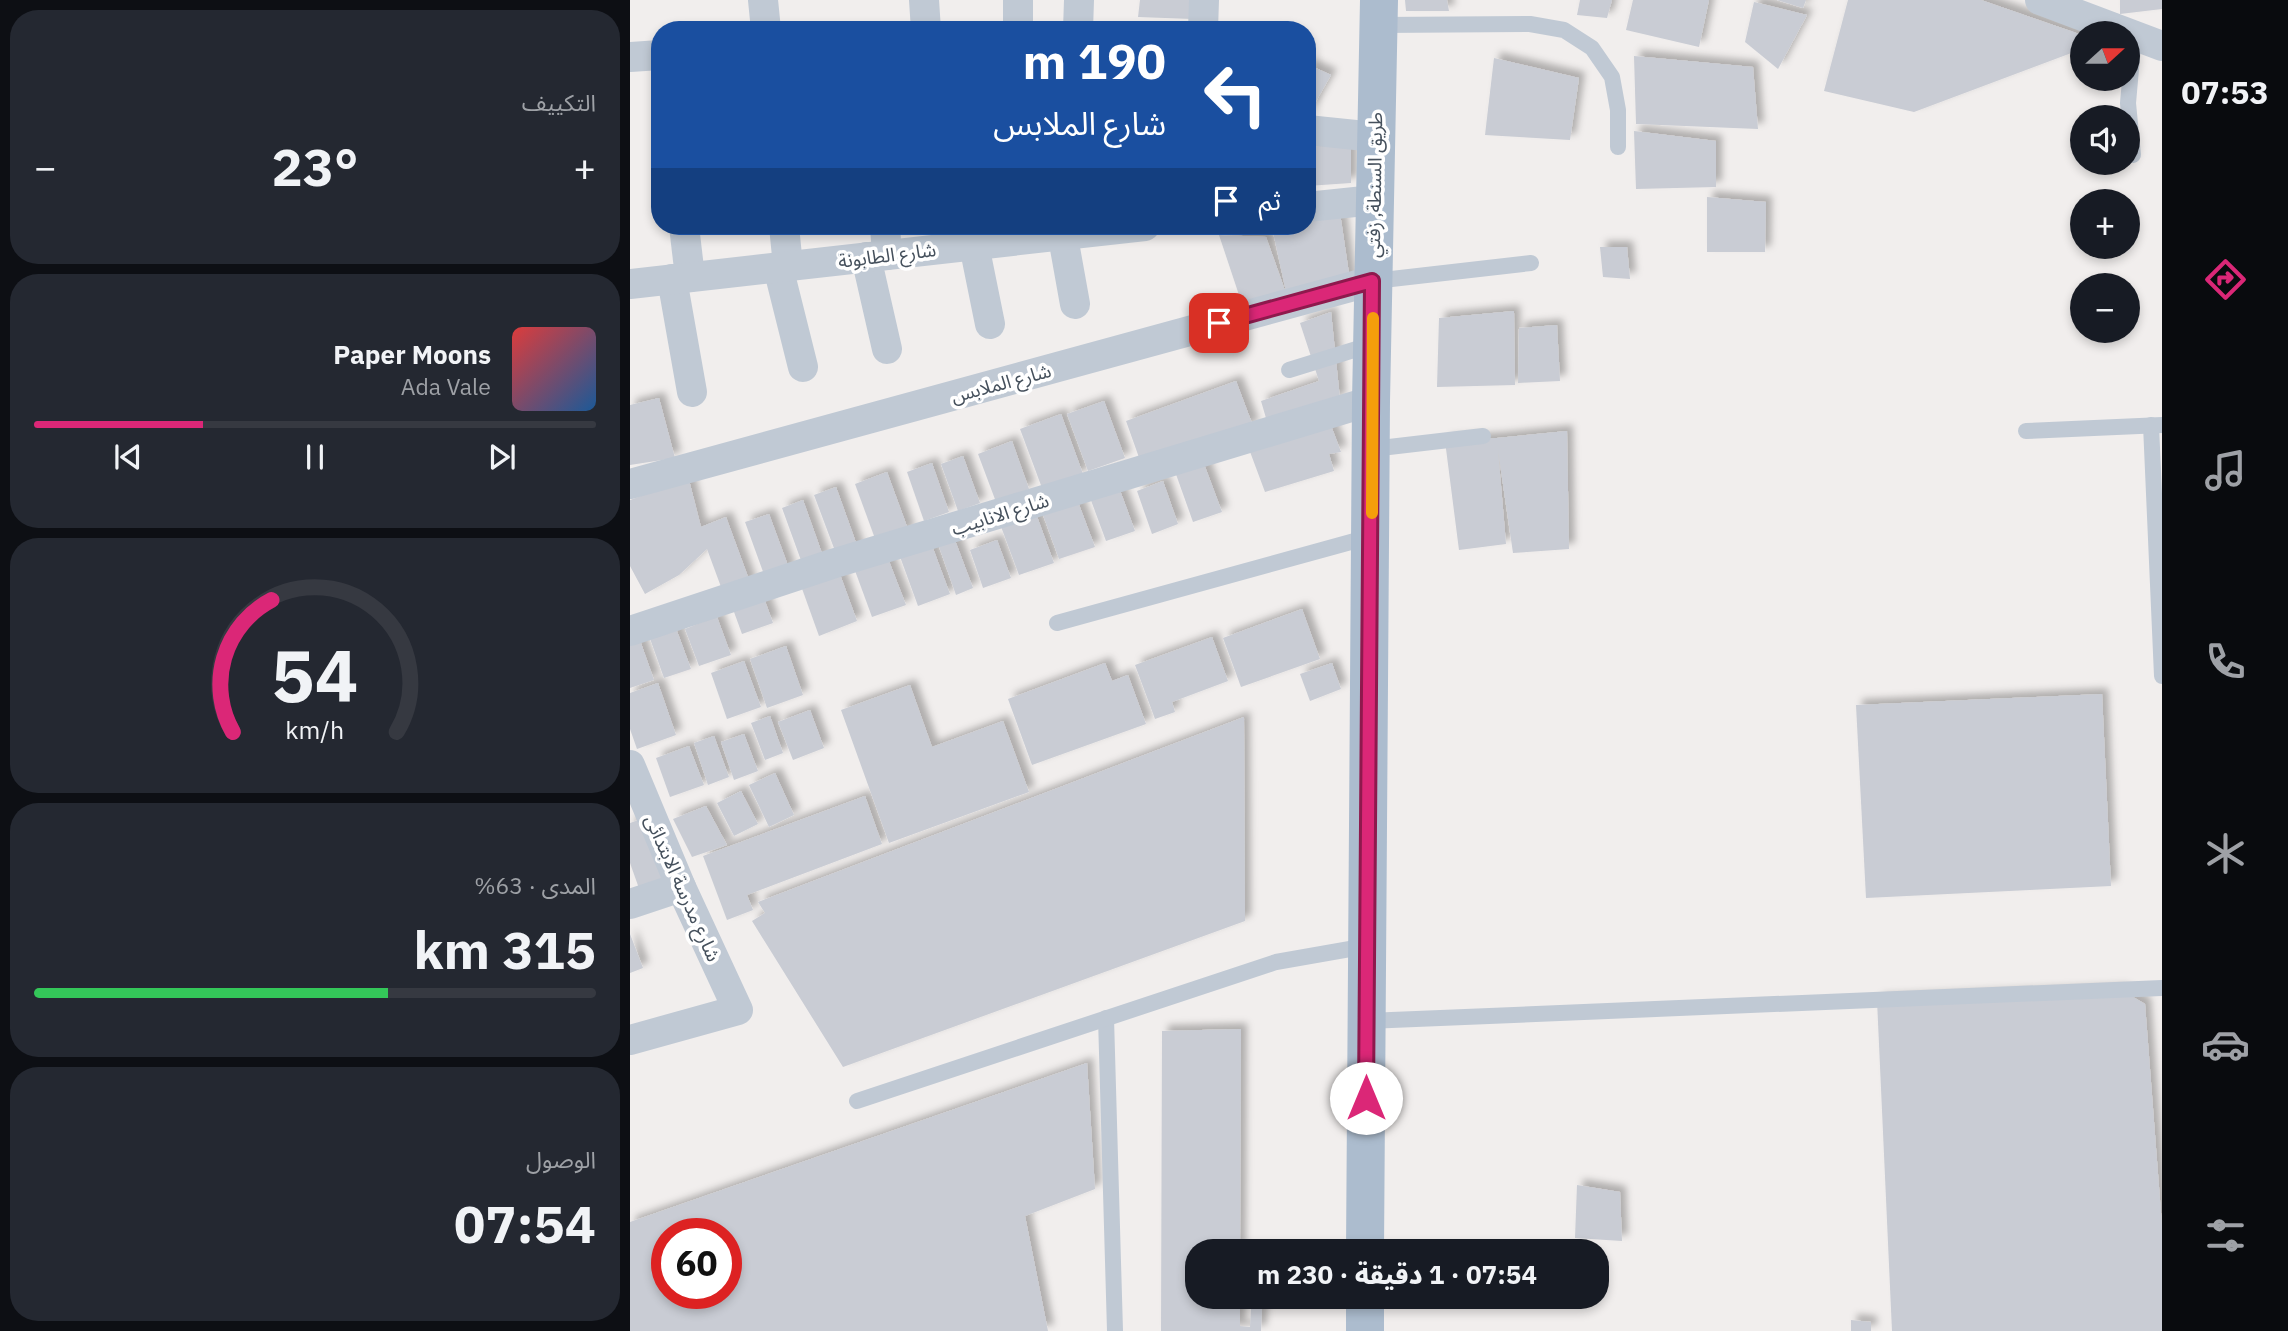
<!DOCTYPE html>
<html lang="ar">
<meta charset="utf-8">
<style>
:root{--surface:#171b24;--page:#242831;--text:#f1f3f6;--muted:#9ea1a6;--line:#363941;--accent:#db2777}
body{margin:0;font-family:"IBM Plex Sans","Noto Sans Arabic",sans-serif;background:var(--page);color:var(--text);direction:rtl;height:100vh;display:flex;flex-direction:column;font-size:26px;white-space:nowrap}
*{box-sizing:border-box;margin:0}
p{font-size:23px;color:var(--muted)}
.icon{flex:none;width:38px;height:38px;fill:none;stroke:currentColor;stroke-width:2;stroke-linecap:round;stroke-linejoin:round}
.map{position:relative;flex:1;overflow:hidden;direction:ltr}
.side{display:flex;flex-direction:column;gap:10px;padding:10px;background:#0d0f14;width:630px}
.side>*{flex:none}
.hud{position:absolute;left:21px;top:21px;width:665px;height:214px;border-radius:28px;box-shadow:0 4px 10px #0003;direction:rtl;background:#1a4fa0;color:#fff;overflow:hidden}
.needle{width:46px;rotate:69deg}
.buttons{position:absolute;left:1440px;top:21px;display:grid;gap:14px}
.buttons a{display:grid;place-items:center;width:70px;height:70px;border-radius:50%;background:var(--surface);box-shadow:0 4px 10px #0003;font-size:35px}
.speed{position:absolute;left:21px;top:1218px;display:flex;gap:14px;font-size:35px;font-weight:700;text-align:center}
.speed>*{display:grid;place-content:center;width:91px;height:91px;border-radius:50%;background:var(--surface);box-shadow:0 4px 10px #0003;line-height:1}
.speed .limit{border:10px solid #d22;background:#fff;color:#111}
.pin{position:absolute;display:grid;place-items:center;width:60px;height:60px;color:#fff;margin:-30px;border-radius:14px;box-shadow:0 4px 10px #0006}
.me{position:absolute;width:77px;margin:-38px;rotate:0deg;stroke-linejoin:round;filter:drop-shadow(0 0 5px #0008)}
.turn{display:flex;align-items:center;gap:24px;height:147px;padding:0 35px;font-size:32px}
.turn .icon{width:91px;height:91px;stroke-width:2.5}
.turn b{display:block;font-size:49px;line-height:60px}
.then{display:flex;align-items:center;height:66px;padding:0 35px;background:#0003;gap:14px;font-size:26px}
.big{font-size:52px;font-weight:800;line-height:1.1}
.side .card{flex:1;display:flex;flex-direction:column;justify-content:center;gap:10px;min-width:0;padding:0 24px;border-radius:28px;background:var(--page)}
.side .dial{align-items:center;gap:0}
.dial svg{height:182px;overflow:visible;fill:none;stroke:var(--line);stroke-width:7;stroke-linecap:round;text-anchor:middle}
.dial text{fill:var(--text);stroke:none}
.song{display:flex;align-items:center;gap:21px}
.cover{width:84px;height:84px;border-radius:10px;background:linear-gradient(135deg,hsl(0 70% 55%),hsl(210 70% 35%))}
.played{height:7px;border-radius:4px;background:linear-gradient(90deg,var(--accent) 30%,var(--line) 30%)}
.keys{display:flex;justify-content:space-around;direction:ltr}
.heat{display:flex;justify-content:space-between;align-items:center;font-size:38px;direction:ltr}
.charge{height:10px;border-radius:5px;background:linear-gradient(90deg,#34c759 63%,var(--line) 0)}
.trip{position:absolute;left:555px;top:1239px;width:424px;height:70px;border-radius:28px;background:var(--surface);box-shadow:0 4px 10px #0003;font-weight:800;line-height:70px;text-align:center;direction:rtl}
main{display:flex;flex:1;min-height:0}
.tab-bar{display:flex;flex-direction:column;width:126px;justify-content:space-around;align-items:center;background:#090b0e;color:var(--muted)}
.tab-bar .icon{width:49px;height:49px}
.tab-bar .current{color:var(--accent)}
.tab-bar b{font-size:32px;color:var(--text)}
.map>svg:first-child{display:block}
.building{fill:#c9ccd4;fill-rule:evenodd;filter:url(#shadow)}
.lines{fill:none;stroke-linecap:round;stroke-linejoin:round}
.lane{stroke:#c0c9d4;stroke-width:16}
.street{stroke:#c0c9d4;stroke-width:30}
.primary{stroke:#acbcce;stroke-width:38}
.route-casing{stroke:#8e194d;stroke-width:18}
.route{stroke:#db2777;stroke-width:12}
.slow{stroke:#f59e0b;stroke-width:12}
.labels{text-anchor:middle;dominant-baseline:central;stroke-width:7;stroke-linejoin:round;paint-order:stroke}
.street-label{font-size:19px;fill:#45505c;stroke:#fff}
</style>
<main>
<nav class="tab-bar">
<b>07:53</b>
<svg class="icon current" aria-label="directions" viewBox="0 0 24 24"><path d="M12 3l9 9-9 9-9-9zM9 14v-3h6M13 9l2 2-2 2"/></svg>
<svg class="icon" aria-label="music" viewBox="0 0 24 24"><path d="M9 18V5l10-2v13"/><circle cx="6" cy="18" r="3"/><circle cx="16" cy="16" r="3"/></svg>
<svg class="icon" aria-label="phone" viewBox="0 0 24 24"><path d="M5 4h4l2 5-3 2q2 4 5 5l2-3 5 2v4C11 20 4 13 5 4z"/></svg>
<svg class="icon" aria-label="climate" viewBox="0 0 24 24"><path d="M12 3v18M4 7l16 10M4 17L20 7"/></svg>
<svg class="icon" aria-label="car" viewBox="0 0 24 24"><path d="M5 17H2v-5l4-1 3-4h7l3 4 3 1v5h-3M9 17h6M6 11h13"/><circle cx="7" cy="17" r="2"/><circle cx="17" cy="17" r="2"/></svg>
<svg class="icon" aria-label="filters" viewBox="0 0 24 24"><path d="M4 7h16M4 17h16"/><circle cx="9" cy="7" r="2"/><circle cx="15" cy="17" r="2"/></svg>
</nav>
<div class="map">
<svg width="1532" height="1331" viewBox="0 0 1532 1331">
<defs>
<filter id="shadow"><feDropShadow dx="6" dy="-6" stdDeviation="3.5" flood-color="#0004"/></filter>
</defs>
<rect width="100%" height="100%" fill="#f1eeed"/>
<g class="building">
<path d="M 510,0 L 564,0 L 563,19 L 508,17 Z"/>
<path d="M 775,0 L 817,0 L 819,11 L 776,11 Z"/>
<path d="M 950,0 L 982,0 L 977,18 L 947,15 Z"/>
<path d="M 1003,0 L 1079,0 L 1069,47 L 996,30 Z"/>
<path d="M 1147,0 L 1176,0 L 1173,8 Z"/>
<path d="M 1218,0 L 1351,0 L 1452,35 L 1452,49 L 1284,112 L 1194,91 Z"/>
<path d="M 1490,0 L 1532,0 L 1532,9 L 1490,14 Z"/>
<path d="M 1124,2 L 1177,15 L 1148,69 L 1115,42 Z"/>
<path d="M 1004,56 L 1123,67 L 1128,129 L 1006,124 Z"/>
<path d="M 864,58 L 949,78 L 940,140 L 855,135 Z"/>
<path d="M 677,64 L 701,75 L 677,117 Z"/>
<path d="M 1004,131 L 1086,141 L 1086,187 L 1006,189 Z"/>
<path d="M 677,146 L 721,148 L 721,183 L 677,186 Z"/>
<path d="M 1077,197 L 1136,202 L 1135,252 L 1077,252 Z"/>
<path d="M 710,213 L 721,287 L 616,316 L 589,235 L 636,237 L 657,296 L 643,232 L 666,226 L 677,226 L 677,223 Z"/>
<path d="M 970,247 L 997,247 L 1000,279 L 973,277 Z"/>
<path d="M 884,311 L 885,385 L 807,387 L 809,318 Z"/>
<path d="M 701,312 L 710,399 L 638,425 L 631,401 L 689,381 L 670,323 Z"/>
<path d="M 927,325 L 930,381 L 888,383 L 889,328 Z"/>
<path d="M 606,381 L 623,426 L 512,466 L 496,421 Z"/>
<path d="M 29,398 L 45,458 L 0,465 L 0,405 Z"/>
<path d="M 474,401 L 495,458 L 458,471 L 437,414 Z"/>
<path d="M 431,414 L 453,474 L 412,488 L 390,429 Z"/>
<path d="M 700,423 L 711,452 L 699,454 L 704,471 L 635,492 L 619,449 Z"/>
<path d="M 937,431 L 939,549 L 883,553 L 868,450 L 876,544 L 829,550 L 815,441 L 867,438 Z"/>
<path d="M 382,441 L 399,489 L 366,502 L 348,454 Z"/>
<path d="M 333,456 L 350,503 L 328,511 L 311,464 Z"/>
<path d="M 571,456 L 592,512 L 563,522 L 543,466 Z"/>
<path d="M 302,463 L 319,512 L 294,521 L 277,472 Z"/>
<path d="M 257,472 L 279,532 L 247,544 L 225,484 Z"/>
<path d="M 59,480 L 71,527 L 96,517 L 121,585 L 94,595 L 77,549 L 49,575 L 15,594 L 0,566 L 0,500 Z"/>
<path d="M 533,481 L 548,524 L 522,534 L 507,491 Z"/>
<path d="M 488,485 L 505,531 L 476,541 L 459,495 Z"/>
<path d="M 206,487 L 229,551 L 208,559 L 184,495 Z"/>
<path d="M 173,500 L 194,559 L 173,566 L 152,508 Z"/>
<path d="M 448,502 L 465,547 L 429,559 L 413,515 Z"/>
<path d="M 405,511 L 424,563 L 389,575 L 370,524 Z"/>
<path d="M 139,514 L 160,571 L 136,580 L 115,522 Z"/>
<path d="M 323,535 L 343,588 L 326,595 L 307,541 Z"/>
<path d="M 367,540 L 381,578 L 353,588 L 340,550 Z"/>
<path d="M 301,543 L 320,594 L 288,606 L 269,554 Z"/>
<path d="M 257,556 L 276,605 L 242,617 L 224,568 Z"/>
<path d="M 208,569 L 227,621 L 189,636 L 170,583 Z"/>
<path d="M 131,590 L 143,623 L 112,634 L 100,601 Z"/>
<path d="M 672,609 L 690,659 L 611,687 L 593,638 Z"/>
<path d="M 87,617 L 101,655 L 69,666 L 55,629 Z"/>
<path d="M 44,623 L 61,669 L 34,678 L 18,633 Z"/>
<path d="M 7,632 L 24,680 L 0,688 L 0,635 Z"/>
<path d="M 582,637 L 598,681 L 542,702 L 545,712 L 525,719 L 505,665 Z"/>
<path d="M 156,646 L 173,695 L 137,708 L 120,659 Z"/>
<path d="M 114,661 L 131,707 L 97,719 L 81,673 Z"/>
<path d="M 475,663 L 482,681 L 498,675 L 516,724 L 402,765 L 378,699 Z"/>
<path d="M 702,663 L 711,689 L 680,701 L 670,674 Z"/>
<path d="M 28,683 L 46,735 L 7,749 L 0,729 L 0,693 Z"/>
<path d="M 280,685 L 302,747 L 373,721 L 399,792 L 259,843 L 211,710 Z"/>
<path d="M 1472,694 L 1481,886 L 1236,898 L 1226,705 Z"/>
<path d="M 180,710 L 194,748 L 163,760 L 148,722 Z"/>
<path d="M 140,716 L 153,753 L 135,760 L 121,723 Z"/>
<path d="M 614,717 L 615,921 L 213,1067 L 122,921 L 135,913 L 128,902 Z"/>
<path d="M 114,734 L 128,771 L 104,780 L 91,742 Z"/>
<path d="M 84,736 L 99,777 L 78,785 L 64,743 Z"/>
<path d="M 59,746 L 74,785 L 40,797 L 26,758 Z"/>
<path d="M 145,773 L 164,815 L 139,827 L 119,785 Z"/>
<path d="M 111,791 L 128,824 L 104,836 L 87,803 Z"/>
<path d="M 235,796 L 252,844 L 117,895 L 123,910 L 97,920 L 73,856 Z"/>
<path d="M 76,806 L 97,845 L 62,857 L 43,819 Z"/>
<path d="M 20,816 L 43,882 L 11,894 L 0,863 L 0,823 Z"/>
<path d="M 0,934 L 13,968 L 0,973 Z"/>
<path d="M 1491,990 L 1515,1004 L 1532,1226 L 1532,1331 L 1262,1331 L 1247,1000 Z"/>
<path d="M 611,1029 L 610,1251 L 567,1251 L 567,1297 L 610,1297 L 610,1326 L 620,1327 L 621,1308 L 632,1308 L 631,1331 L 531,1331 L 532,1031 Z"/>
<path d="M 457,1063 L 465,1189 L 395,1216 L 418,1331 L 0,1331 L 0,1222 ZM 37,1234 L 96,1234 L 96,1293 L 37,1293 Z"/>
<path d="M 947,1185 L 990,1192 L 992,1241 L 945,1238 Z"/>
<path d="M 1221,1320 L 1241,1322 L 1241,1331 L 1221,1331 Z"/>
</g>
<g class="lines">
<g class="lane">
<path d="M 749,25 L 900,24 L 934,30 L 962,48 L 982,77 L 988,110 L 988,147"/>
<path d="M 1503,155 L 1498,103 L 1504,35"/>
<path d="M 744,281 L 901,263"/>
<path d="M 659,370 L 743,344"/>
<path d="M 1521,425 L 1532,676"/>
<path d="M 1396,431 L 1532,425"/>
<path d="M 742,449 L 853,436"/>
<path d="M 427,623 L 739,537"/>
<path d="M 476,1018 L 485,1331"/>
<path d="M 737,1021 L 1532,988"/>
<path d="M 227,1101 L 646,962 L 737,946"/>
</g>
<g class="street">
<path d="M 133,0 L 136,30"/>
<path d="M 294,0 L 296,30"/>
<path d="M 1410,0 L 1532,46"/>
<path d="M 388,30 L 388,0"/>
<path d="M 448,30 L 449,0"/>
<path d="M 573,30 L 574,0"/>
<path d="M 0,57 L 30,55"/>
<path d="M 677,130 L 745,137"/>
<path d="M 677,207 L 744,200"/>
<path d="M 54,226 L 60,277"/>
<path d="M 154,226 L 158,266"/>
<path d="M 255,226 L 257,255"/>
<path d="M 342,226 L 344,245 L 360,324"/>
<path d="M 431,226 L 445,304"/>
<path d="M 236,257 L 257,349"/>
<path d="M 148,267 L 173,367"/>
<path d="M 42,279 L 62,392"/>
<path d="M 0,284 L 515,226"/>
<path d="M 0,484 L 742,281"/>
<path d="M 0,631 L 202,564 L 741,401"/>
<path d="M 0,765 L 51,887 L 108,1010 L 0,1040"/>
<path d="M 0,904 L 51,887"/>
</g>
<g class="primary">
<path d="M 735,1251 L 741,401 L 749,0"/>
<path d="M 735,1331 L 735,1297"/>
</g>
</g>
<g class="lines">
<defs>
<path id="route" d="M 589,323 L 742,281 L 736,1098"/>
</defs>
<use href="#route" class="route-casing"/>
<use href="#route" class="route"/>
<path class="slow" d="M 742,513 L 743,318"/>
</g>
<g class="labels">
<g class="street-label">
<text transform="translate(744 185) rotate(-89)">طريق السنطة, زفتي</text>
<text transform="translate(257 255) rotate(-7)">شارع الطابونة</text>
<text transform="translate(371 383) rotate(-15)">شارع الملابس</text>
<text transform="translate(370 514) rotate(-17)">شارع الانابيب</text>
<text transform="translate(53 888) rotate(66)">شارع مدرسة الابتدائى</text>
</g>
</g>
</svg>
<div class="buttons">
<a><svg class="needle" viewBox="-14 -14 28 28"><path d="M0-13l5 13h-10z" fill="#e53935"/><path d="M0 13l5-13h-10z" fill="#9ea1a6"/></svg></a>
<a><svg class="icon" aria-label="sound" viewBox="0 0 24 24"><path d="M4 9h4l5-4v14l-5-4H4zM17 9q2 3 0 6"/></svg></a>
<a>+</a>
<a>−</a>
</div>
<div class="speed"><div class="limit">60</div></div>
<div class="pin" style="left:589px;top:323px;background:#d93025"><svg class="icon" aria-label="arrive" viewBox="0 0 24 24"><path d="M6 21V4h12l-3 4 3 4H6"/></svg></div>
<svg class="me" style="left:736px;top:1098px" viewBox="-20 -20 40 40"><circle r="19" fill="#fff"/><path d="M0-13L10 11 0 6-10 11z" fill="#db2777"/></svg>
<div class="trip">07:54 · 1 دقيقة · 230 m</div>
<div class="hud">
<div class="turn"><svg class="icon" aria-label="left" viewBox="0 0 24 24"><path d="M17 20v-9H6M10 6l-5 5 5 5"/></svg><div><b>190 m</b>شارع الملابس</div></div>
<div class="then">ثم<svg class="icon" aria-label="arrive" viewBox="0 0 24 24"><path d="M6 21V4h12l-3 4 3 4H6"/></svg></div>
</div>
</div>
<section class="side">
<div class="card"><p>التكييف</p>
<div class="heat"><a>−</a><b class="big">23°</b><a>+</a></div>
</div>
<div class="card">
<div class="song"><i class="cover"></i><div><b>Paper Moons</b><p>Ada Vale</p></div></div>
<div class="played"></div>
<div class="keys"><svg class="icon" aria-label="previous" viewBox="0 0 24 24"><path d="M18 5L8 12l10 7zM5 5v14"/></svg><svg class="icon" aria-label="pause" viewBox="0 0 24 24"><path d="M8 5v14M16 5v14"/></svg><svg class="icon" aria-label="next" viewBox="0 0 24 24"><path d="M6 5l10 7-10 7zM19 5v14"/></svg></div>
</div>
<div class="card dial"><svg viewBox="0 0 100 80">
<path d="M14 69A42 42 0 1 1 86 69"/>
<path d="M14 69A42 42 0 0 1 31 11" stroke="#db2777"/>
<text x="50" y="56" font-size="32" font-weight="700">54</text>
<text x="50" y="72" font-size="11">km/h</text>
</svg></div>
<div class="card"><p>المدى · 63%</p><b class="big">315 km</b><div class="charge"></div></div>
<div class="card"><p>الوصول</p><b class="big">07:54</b></div>
</section>
</main>
